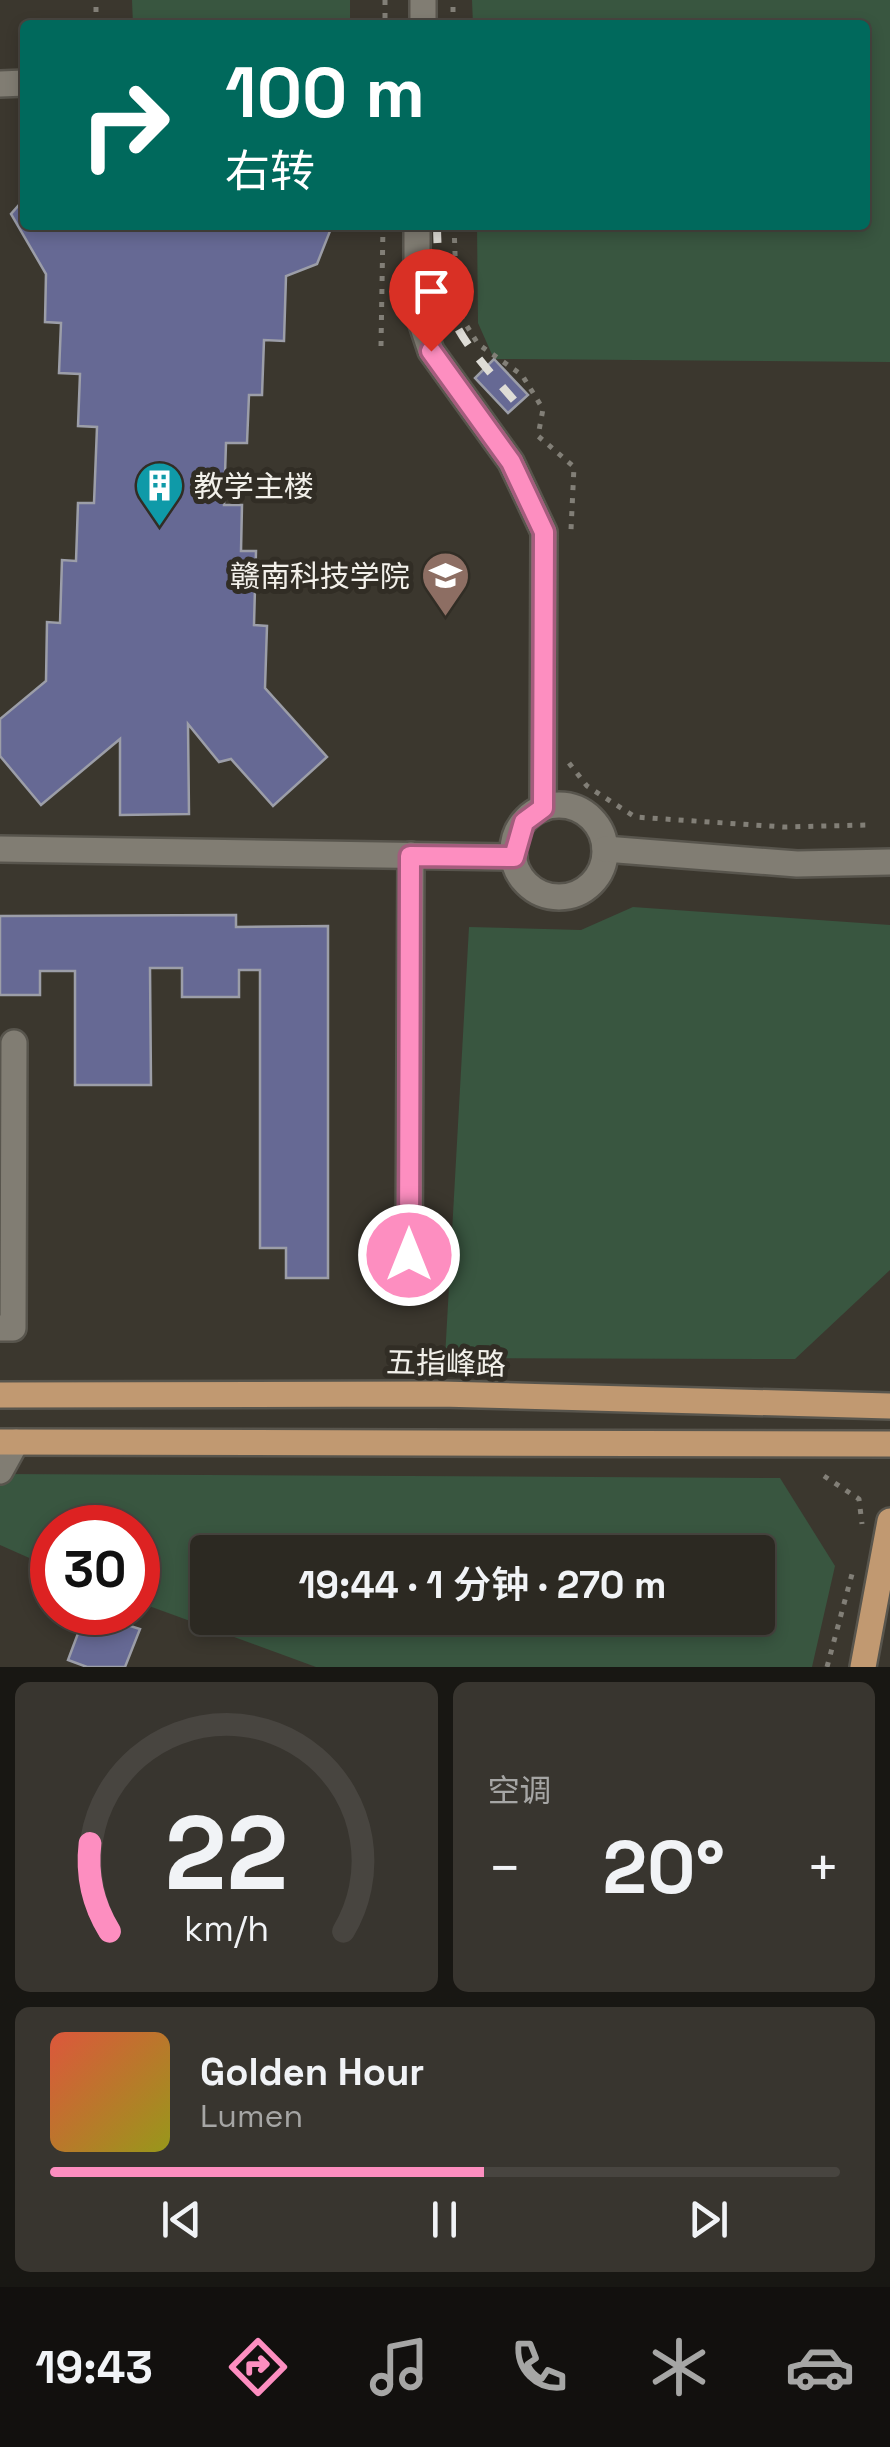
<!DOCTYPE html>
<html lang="zh">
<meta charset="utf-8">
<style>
:root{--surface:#2c2922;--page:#38352f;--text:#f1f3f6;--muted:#a6a6a5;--line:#484540;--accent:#fd8ec0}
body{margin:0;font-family:"Space Grotesk","Noto Sans SC",sans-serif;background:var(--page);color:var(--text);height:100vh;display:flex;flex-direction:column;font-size:38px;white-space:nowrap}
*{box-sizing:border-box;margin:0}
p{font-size:32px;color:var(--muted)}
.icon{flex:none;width:55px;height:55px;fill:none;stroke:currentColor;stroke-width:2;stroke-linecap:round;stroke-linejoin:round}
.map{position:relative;height:1667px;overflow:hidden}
.panel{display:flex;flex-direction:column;gap:15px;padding:15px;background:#181713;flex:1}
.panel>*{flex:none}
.top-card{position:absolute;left:20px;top:20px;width:850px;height:210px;border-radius:10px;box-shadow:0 5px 15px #0003,0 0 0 2px var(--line);background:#00695c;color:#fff;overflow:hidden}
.speed{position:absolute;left:30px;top:1505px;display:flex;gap:20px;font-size:50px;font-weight:700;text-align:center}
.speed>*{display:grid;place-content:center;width:130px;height:130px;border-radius:50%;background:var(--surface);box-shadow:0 5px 15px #0003,0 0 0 2px var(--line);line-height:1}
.speed .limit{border:15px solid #d22;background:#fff;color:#111}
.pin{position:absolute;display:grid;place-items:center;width:85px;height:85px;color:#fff;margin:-102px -42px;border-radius:50% 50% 50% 0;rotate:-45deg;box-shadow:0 0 10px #0007}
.pin .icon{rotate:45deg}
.me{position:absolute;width:110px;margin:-55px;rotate:0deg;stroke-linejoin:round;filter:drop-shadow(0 0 8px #0008)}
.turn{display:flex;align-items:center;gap:35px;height:210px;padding:0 40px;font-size:45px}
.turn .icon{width:130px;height:130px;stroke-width:2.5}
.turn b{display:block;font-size:70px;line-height:85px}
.big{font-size:75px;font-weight:600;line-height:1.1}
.panel .tile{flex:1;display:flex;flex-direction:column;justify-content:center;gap:15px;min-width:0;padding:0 35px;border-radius:15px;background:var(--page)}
.panel .dial{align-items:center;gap:0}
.dial svg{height:260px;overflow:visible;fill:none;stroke:var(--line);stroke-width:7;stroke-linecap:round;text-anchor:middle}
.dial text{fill:var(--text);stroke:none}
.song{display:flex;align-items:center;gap:30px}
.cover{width:120px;height:120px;border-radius:15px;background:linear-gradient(135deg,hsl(10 70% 55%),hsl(60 70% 35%))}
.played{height:10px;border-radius:5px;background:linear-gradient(90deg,var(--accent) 55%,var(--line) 55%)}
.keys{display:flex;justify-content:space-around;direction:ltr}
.heat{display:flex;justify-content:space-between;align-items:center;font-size:55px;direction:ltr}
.panel .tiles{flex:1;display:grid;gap:15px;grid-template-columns:1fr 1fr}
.tile:last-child{grid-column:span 2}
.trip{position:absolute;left:190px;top:1535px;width:585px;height:100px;border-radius:10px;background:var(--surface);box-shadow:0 5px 15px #0003,0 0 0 2px var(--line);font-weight:600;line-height:100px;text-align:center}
.dock{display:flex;height:160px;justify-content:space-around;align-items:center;background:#12100e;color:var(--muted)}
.dock .icon{width:70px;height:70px}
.dock .selected{color:var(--accent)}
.dock b{font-size:45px;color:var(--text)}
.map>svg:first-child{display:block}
.green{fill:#395640;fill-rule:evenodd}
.building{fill:#666994;stroke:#9c9ea8;stroke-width:2.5}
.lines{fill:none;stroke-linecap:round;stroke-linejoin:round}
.minor-casing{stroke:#58554d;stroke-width:30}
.major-casing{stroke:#58554d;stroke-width:30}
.path{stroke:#827f77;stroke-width:5;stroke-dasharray:5 8;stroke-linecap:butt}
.minor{stroke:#817d73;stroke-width:25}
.major{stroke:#c19971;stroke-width:25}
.rail{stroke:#dedcd6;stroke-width:8;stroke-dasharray:18 18;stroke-linecap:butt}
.route-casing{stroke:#a45c7d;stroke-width:25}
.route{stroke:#fd8ec0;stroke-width:18}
.labels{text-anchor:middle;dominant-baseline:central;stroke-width:10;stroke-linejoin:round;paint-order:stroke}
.poi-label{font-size:30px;fill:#f2f0ea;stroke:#312d25;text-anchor:start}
.street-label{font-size:30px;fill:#f2f0ea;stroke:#312d25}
</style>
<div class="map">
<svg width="890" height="1667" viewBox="0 0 890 1667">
<rect width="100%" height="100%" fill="#3b372e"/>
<g class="green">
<path d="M 132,0 L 350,0 L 350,25 L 133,25 Z"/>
<path d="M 472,0 L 890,0 L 890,362 L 494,359 L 478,323 L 477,225 L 865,225 L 865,25 L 473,25 Z"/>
<path d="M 633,907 L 890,925 L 890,1270 L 795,1359 L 445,1358 L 469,927 L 581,930 Z"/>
<path d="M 0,1474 L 780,1478 L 835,1566 L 812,1667 L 316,1667 L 138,1602 L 138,1528 L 52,1528 L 52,1568 L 0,1545 ZM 208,1552 L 758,1552 L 758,1618 L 208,1618 Z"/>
</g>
<g class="building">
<path d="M 25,198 L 25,225 L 332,226 L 317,264 L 286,276 L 284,341 L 264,340 L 262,395 L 249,395 L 247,443 L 226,443 L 224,505 L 242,505 L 241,551 L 256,551 L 254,625 L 267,626 L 265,688 L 327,757 L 273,806 L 231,759 L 219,762 L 188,724 L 189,814 L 120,815 L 120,739 L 41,805 L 0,756 L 0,719 L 46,681 L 47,622 L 60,623 L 62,560 L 76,561 L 78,503 L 94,503 L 97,427 L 78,426 L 80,374 L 59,373 L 61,323 L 45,322 L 46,274 L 11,214 Z"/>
<path d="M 494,359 L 528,395 L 508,413 L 475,378 Z"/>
<path d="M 236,915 L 236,927 L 328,926 L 328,1278 L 286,1278 L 286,1248 L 260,1248 L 260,970 L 239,970 L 239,997 L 182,997 L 182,968 L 150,968 L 151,1085 L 75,1085 L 75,971 L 40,971 L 40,995 L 0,995 L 0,916 Z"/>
<path d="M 86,1612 L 140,1629 L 125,1667 L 87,1667 L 68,1660 Z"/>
</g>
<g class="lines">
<defs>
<g id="minor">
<path d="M 423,25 L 423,0"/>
<path d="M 0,84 L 25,83"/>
<path d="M 417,225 L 417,309 L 431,351 L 511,462 L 544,532 L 543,808"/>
<circle cx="559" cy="851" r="46"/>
<path d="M 0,849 L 514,857"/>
<path d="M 605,849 L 797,864 L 890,862"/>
<path d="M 409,1255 L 411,855"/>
<path d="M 0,1328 L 13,1328 L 14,1043"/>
<path d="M 0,1471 L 16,1442"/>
</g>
<g id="major">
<path d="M 0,1395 L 440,1394 L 890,1406"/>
<path d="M 0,1442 L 890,1444"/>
<path d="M 863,1667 L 890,1521"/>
</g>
</defs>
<use href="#minor" class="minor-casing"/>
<use href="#major" class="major-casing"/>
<g class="path">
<path d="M 385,0 L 385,25"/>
<path d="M 96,25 L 96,0"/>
<path d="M 453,25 L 453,0"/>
<path d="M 454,225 L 457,310 L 478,344 L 522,375 L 543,409 L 538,436 L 574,467 L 571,530"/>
<path d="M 381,346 L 383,225"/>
<path d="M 569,763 L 587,786 L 635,817 L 784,827 L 866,825"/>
<path d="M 824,1476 L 859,1499 L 862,1524"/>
<path d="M 827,1667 L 852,1574"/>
</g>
<use href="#minor" class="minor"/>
<use href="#major" class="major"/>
<path class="rail" d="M 437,225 C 438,319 459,336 518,405"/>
</g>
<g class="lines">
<defs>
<path id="route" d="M 409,1255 L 410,856 L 514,857 L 524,822 L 543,808 L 544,532 L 511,462 L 431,351"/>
</defs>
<use href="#route" class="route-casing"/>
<use href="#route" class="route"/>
</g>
<defs>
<symbol id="building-pin" viewBox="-11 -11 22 30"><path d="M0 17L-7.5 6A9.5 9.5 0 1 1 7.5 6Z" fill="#0f9aa8" stroke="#312d25"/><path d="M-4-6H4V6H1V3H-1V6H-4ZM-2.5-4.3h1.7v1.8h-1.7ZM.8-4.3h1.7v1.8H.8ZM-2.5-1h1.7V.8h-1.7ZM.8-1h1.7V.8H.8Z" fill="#fff"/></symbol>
<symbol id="university-pin" viewBox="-11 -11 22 30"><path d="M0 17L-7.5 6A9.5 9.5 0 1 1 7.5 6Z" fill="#8d6e63" stroke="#312d25"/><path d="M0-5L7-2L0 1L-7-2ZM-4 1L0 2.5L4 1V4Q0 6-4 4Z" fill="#fff"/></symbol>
</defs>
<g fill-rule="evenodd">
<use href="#building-pin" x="132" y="458" width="55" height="75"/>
<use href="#university-pin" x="418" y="548" width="55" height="75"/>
</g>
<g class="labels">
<g class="poi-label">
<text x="194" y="486">教学主楼</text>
<text x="410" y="576" text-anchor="end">赣南科技学院</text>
</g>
<g class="street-label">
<text transform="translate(446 1363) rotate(1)">五指峰路</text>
</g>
</g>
</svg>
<div class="speed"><div class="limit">30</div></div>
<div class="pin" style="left:431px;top:351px;background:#d93025"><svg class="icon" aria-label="arrive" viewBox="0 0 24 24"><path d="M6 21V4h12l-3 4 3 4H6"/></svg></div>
<svg class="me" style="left:409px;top:1255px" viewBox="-20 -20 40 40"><circle r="17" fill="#fd8ec0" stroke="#fff" stroke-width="3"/><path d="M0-11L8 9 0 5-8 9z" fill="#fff"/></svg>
<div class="trip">19:44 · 1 分钟 · 270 m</div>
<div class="top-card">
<div class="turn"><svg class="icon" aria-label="right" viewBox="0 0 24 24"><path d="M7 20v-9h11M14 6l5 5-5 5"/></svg><div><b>100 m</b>右转</div></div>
</div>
</div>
<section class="panel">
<div class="tiles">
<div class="tile dial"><svg viewBox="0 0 100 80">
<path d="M14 69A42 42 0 1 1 86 69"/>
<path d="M14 69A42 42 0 0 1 8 42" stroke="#fd8ec0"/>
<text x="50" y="56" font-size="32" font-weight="700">22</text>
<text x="50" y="72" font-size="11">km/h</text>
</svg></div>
<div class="tile"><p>空调</p>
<div class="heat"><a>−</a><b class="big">20°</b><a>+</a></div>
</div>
<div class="tile">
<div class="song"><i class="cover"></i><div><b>Golden Hour</b><p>Lumen</p></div></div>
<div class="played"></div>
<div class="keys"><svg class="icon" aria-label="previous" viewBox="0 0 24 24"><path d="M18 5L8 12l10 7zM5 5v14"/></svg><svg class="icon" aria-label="pause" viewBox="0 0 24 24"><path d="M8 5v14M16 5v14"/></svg><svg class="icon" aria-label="next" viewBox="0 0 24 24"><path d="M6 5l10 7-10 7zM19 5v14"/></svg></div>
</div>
</div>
</section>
<nav class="dock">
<b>19:43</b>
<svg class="icon selected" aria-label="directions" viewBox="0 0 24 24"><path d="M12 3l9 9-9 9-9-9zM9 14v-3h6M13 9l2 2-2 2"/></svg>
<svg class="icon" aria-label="music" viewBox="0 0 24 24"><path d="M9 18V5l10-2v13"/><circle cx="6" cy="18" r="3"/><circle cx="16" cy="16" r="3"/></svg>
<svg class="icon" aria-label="phone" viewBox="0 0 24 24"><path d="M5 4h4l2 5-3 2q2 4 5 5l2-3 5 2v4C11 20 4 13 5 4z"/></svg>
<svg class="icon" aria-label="climate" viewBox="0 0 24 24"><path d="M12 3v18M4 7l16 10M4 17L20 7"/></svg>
<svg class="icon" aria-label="car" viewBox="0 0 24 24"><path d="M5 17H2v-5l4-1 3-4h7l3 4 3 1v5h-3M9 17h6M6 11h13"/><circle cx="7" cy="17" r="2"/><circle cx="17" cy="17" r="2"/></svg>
</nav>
